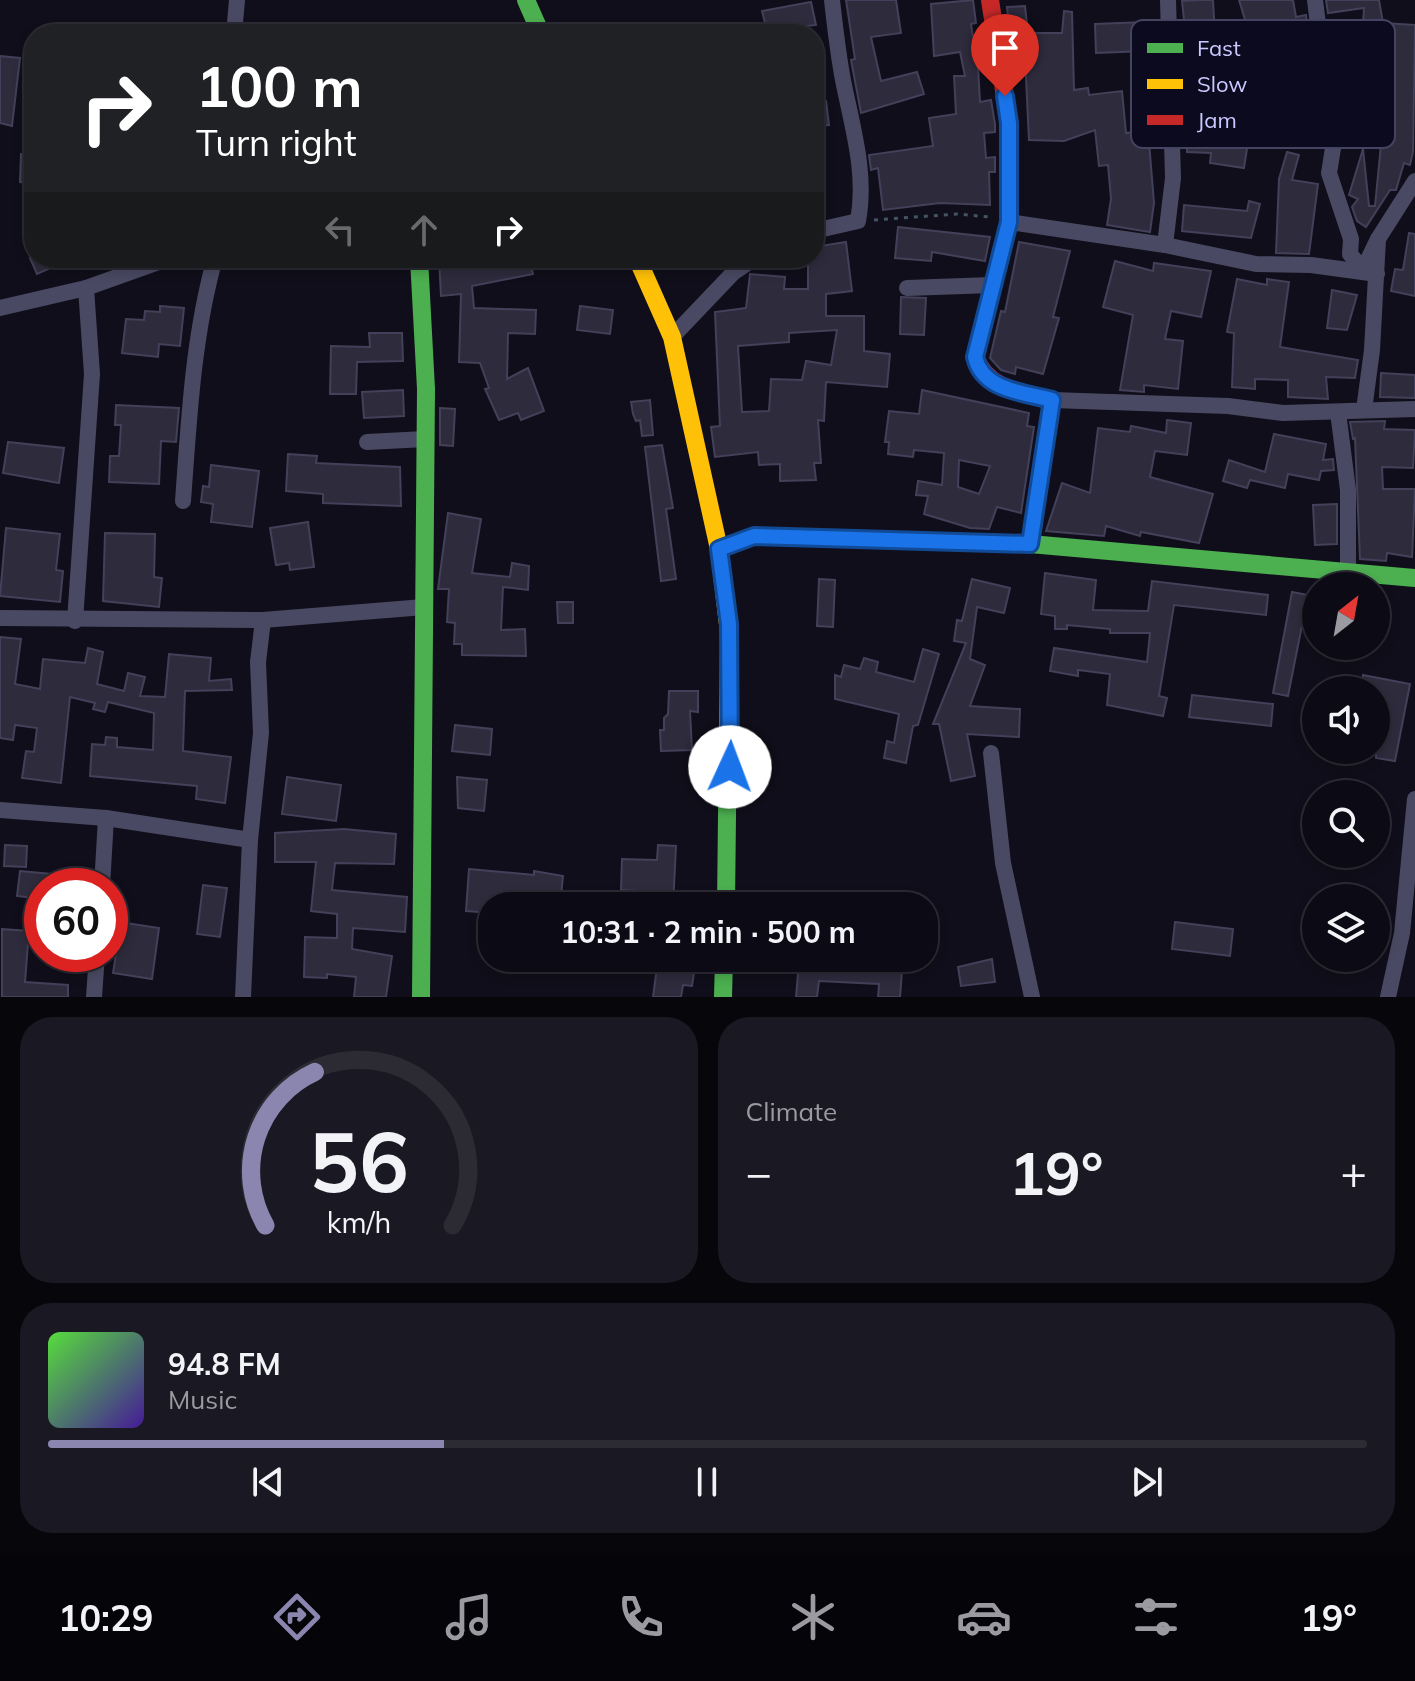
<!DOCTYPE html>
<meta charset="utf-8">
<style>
:root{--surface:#0c0a14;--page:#1a1822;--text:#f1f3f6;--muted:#9a9aa0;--line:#2c2b34;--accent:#8a86af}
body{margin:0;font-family:Mulish,sans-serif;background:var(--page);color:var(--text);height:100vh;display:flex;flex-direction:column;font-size:30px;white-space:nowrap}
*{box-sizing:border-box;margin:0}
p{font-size:26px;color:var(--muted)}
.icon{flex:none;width:44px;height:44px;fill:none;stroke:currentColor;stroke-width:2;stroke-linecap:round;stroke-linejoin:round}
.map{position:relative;height:997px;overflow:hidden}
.details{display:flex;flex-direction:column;gap:20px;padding:20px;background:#07060b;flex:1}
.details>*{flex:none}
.banner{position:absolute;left:24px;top:24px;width:800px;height:244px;border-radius:32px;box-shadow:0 4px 12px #0003,0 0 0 2px var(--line);background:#202124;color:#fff;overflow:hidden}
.needle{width:52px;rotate:31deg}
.buttons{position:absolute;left:1302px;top:572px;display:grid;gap:16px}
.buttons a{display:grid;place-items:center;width:88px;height:88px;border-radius:50%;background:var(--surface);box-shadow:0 4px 12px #0003,0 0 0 2px var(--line);font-size:40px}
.speed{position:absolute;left:24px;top:868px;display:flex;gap:16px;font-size:40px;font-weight:700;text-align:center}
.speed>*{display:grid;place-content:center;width:104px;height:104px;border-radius:50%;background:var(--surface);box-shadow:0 4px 12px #0003,0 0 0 2px var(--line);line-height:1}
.speed .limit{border:12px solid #d22;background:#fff;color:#111}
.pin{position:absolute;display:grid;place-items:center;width:68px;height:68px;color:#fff;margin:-82px -34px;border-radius:50% 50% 50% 0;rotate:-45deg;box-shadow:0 0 8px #0007}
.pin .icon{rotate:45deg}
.me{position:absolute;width:88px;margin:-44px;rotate:2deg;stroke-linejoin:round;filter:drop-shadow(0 0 6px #0008)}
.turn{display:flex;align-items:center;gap:28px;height:168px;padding:0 40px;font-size:36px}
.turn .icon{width:104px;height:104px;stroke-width:2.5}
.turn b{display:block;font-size:56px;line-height:68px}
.lanes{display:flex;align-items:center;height:76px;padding:0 40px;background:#0003;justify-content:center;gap:40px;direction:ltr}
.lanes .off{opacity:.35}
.big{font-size:60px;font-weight:700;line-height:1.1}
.details .card{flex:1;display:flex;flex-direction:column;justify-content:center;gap:12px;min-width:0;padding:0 28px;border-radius:32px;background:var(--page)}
.details .dial{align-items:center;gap:0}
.dial svg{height:208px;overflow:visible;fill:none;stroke:var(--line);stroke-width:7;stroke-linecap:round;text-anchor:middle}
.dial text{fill:var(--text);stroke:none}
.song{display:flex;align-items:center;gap:24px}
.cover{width:96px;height:96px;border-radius:12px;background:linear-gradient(135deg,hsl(110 70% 55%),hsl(260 70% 35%))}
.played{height:8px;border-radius:4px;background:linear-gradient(90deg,var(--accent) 30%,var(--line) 30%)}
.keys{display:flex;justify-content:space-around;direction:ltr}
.heat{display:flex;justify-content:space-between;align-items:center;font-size:44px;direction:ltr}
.details .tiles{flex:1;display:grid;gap:20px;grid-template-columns:1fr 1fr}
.card:last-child{grid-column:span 2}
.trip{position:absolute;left:478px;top:892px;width:460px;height:80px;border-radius:32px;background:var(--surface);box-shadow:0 4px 12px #0003,0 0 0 2px var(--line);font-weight:700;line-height:80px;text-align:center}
.tab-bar{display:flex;height:128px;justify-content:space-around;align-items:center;background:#050408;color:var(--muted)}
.tab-bar .icon{width:56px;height:56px}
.tab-bar .active{color:var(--accent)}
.tab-bar b{font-size:36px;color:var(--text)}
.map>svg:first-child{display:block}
.building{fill:#2e2b3d;stroke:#434059;stroke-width:2;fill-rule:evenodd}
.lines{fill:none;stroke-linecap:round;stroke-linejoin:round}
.path{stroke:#435563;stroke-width:3;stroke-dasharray:4 6;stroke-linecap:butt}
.street{stroke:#494963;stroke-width:16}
.fast{stroke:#4caf50;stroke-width:18}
.slow{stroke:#ffc107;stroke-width:18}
.jam{stroke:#c62828;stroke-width:18}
.route-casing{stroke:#114b97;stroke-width:20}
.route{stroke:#1a73e8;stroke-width:14}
.key{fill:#0c0a1e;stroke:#454362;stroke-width:2}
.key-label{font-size:22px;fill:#cbc7ff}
</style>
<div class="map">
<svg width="1415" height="997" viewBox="0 0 1415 997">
<rect width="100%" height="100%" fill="#100e1a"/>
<g class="building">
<path d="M 846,0 L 896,0 L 901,33 L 871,37 L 881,81 L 917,72 L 924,94 L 861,113 L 851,60 L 855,59 Z"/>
<path d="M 973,0 L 976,23 L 971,24 L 975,51 L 983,50 L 986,65 L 978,67 L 980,102 L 991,100 L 995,124 L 995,132 L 984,133 L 986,158 L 995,157 L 995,172 L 989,172 L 990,205 L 940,203 L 883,210 L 878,168 L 871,170 L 869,155 L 933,146 L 929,118 L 956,114 L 954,76 L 965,76 L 960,52 L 934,56 L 931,4 Z"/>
<path d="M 1199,0 L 1213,0 L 1215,38 L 1222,37 L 1226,61 L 1189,67 L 1182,1 Z"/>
<path d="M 1239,0 L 1293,0 L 1296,17 L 1306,15 L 1307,26 L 1282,31 L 1283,38 L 1277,39 L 1277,72 L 1249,71 L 1250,36 Z"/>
<path d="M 1326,0 L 1379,0 L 1383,23 L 1415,25 L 1413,152 L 1410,165 L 1404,163 L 1396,190 L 1390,190 L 1366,227 L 1357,221 L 1352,207 L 1358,199 L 1349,195 L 1363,149 L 1369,206 L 1375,206 L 1384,114 L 1359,113 L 1362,144 L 1344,146 L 1334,63 L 1336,51 L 1361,55 L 1364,8 L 1328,13 Z"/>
<path d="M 811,2 L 816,25 L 767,31 L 762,11 Z"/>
<path d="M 1025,6 L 1028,33 L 1062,33 L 1064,11 L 1072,12 L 1074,90 L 1088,88 L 1089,95 L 1122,91 L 1126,133 L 1148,130 L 1154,203 L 1150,232 L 1107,225 L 1111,199 L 1108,165 L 1099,166 L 1095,130 L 1064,141 L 1029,140 L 1025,57 L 1023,47 L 1011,44 L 1007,7 Z"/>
<path d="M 1145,22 L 1146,51 L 1096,53 L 1095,24 Z"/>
<path d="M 0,56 L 20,58 L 12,126 L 0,123 Z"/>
<path d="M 826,101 L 829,125 L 814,126 L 814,102 Z"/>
<path d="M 1214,137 L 1248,142 L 1244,168 L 1210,163 L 1211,153 L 1187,152 L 1187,140 L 1213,141 Z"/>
<path d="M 1287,152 L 1299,155 L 1292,180 L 1318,184 L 1309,254 L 1276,253 L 1279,179 Z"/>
<path d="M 21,154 L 34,155 L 34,183 L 20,182 Z"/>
<path d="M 1249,201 L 1260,204 L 1251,238 L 1182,231 L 1184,205 L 1247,211 Z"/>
<path d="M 898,227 L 990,237 L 985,261 L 932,252 L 931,261 L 895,258 Z"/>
<path d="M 1409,233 L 1415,234 L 1415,296 L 1391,291 L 1395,269 L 1403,270 Z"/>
<path d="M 846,242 L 852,291 L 826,294 L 826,316 L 864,316 L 864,351 L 890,354 L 887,387 L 826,382 L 824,421 L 818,420 L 821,463 L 814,463 L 816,480 L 780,481 L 780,464 L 759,465 L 758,452 L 715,457 L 711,427 L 720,426 L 715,312 L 746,308 L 750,274 L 785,277 L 784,289 L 808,289 L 808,258 L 814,258 L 814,247 ZM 837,330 L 831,365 L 806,361 L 802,380 L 771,379 L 769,411 L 742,412 L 738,346 L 789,342 L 789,333 Z"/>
<path d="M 1019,242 L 1070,251 L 1053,317 L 1059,318 L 1043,374 L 1016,367 L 1015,374 L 1001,370 L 990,358 L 1001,311 L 1005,312 Z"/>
<path d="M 30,258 L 73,258 L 37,274 Z"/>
<path d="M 529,258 L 533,274 L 472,286 L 474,308 L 536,310 L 535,334 L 508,333 L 507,379 L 528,368 L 544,411 L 521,420 L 518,413 L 499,420 L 485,389 L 489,388 L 480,363 L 459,362 L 461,294 L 441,296 L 439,259 Z"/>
<path d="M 1115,261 L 1153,271 L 1154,263 L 1211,271 L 1201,317 L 1171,311 L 1165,339 L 1183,341 L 1178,389 L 1144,385 L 1144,392 L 1120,390 L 1133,315 L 1103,307 Z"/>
<path d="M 1237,279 L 1267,285 L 1267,279 L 1289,282 L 1280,347 L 1358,360 L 1355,378 L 1326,377 L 1328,399 L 1288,397 L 1288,380 L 1255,379 L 1255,389 L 1232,387 L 1234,333 L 1227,332 Z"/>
<path d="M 1332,290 L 1357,295 L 1347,330 L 1327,328 Z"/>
<path d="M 901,297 L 926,298 L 924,335 L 900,334 Z"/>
<path d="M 160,306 L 184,308 L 180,346 L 159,344 L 158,357 L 122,353 L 126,319 L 144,320 L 145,311 L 160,312 Z"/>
<path d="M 580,306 L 613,310 L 610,334 L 577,330 Z"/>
<path d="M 369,333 L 402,333 L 403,361 L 357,362 L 356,394 L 330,394 L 331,346 L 370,347 Z"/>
<path d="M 1381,373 L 1415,375 L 1415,398 L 1380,397 Z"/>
<path d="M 403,390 L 404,416 L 364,418 L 362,392 Z"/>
<path d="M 922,390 L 1029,413 L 1027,426 L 1034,427 L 1021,513 L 997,507 L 989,529 L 970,528 L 924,514 L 928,496 L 916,495 L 918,481 L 942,485 L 944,453 L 914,450 L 913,457 L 888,454 L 889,442 L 885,442 L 889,411 L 919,414 ZM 959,460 L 990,466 L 979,494 L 958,487 Z"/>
<path d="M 650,400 L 653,435 L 642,436 L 640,420 L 636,421 L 633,414 L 631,402 Z"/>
<path d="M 116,405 L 179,408 L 176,442 L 161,441 L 159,484 L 109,482 L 110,456 L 119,456 L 121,425 L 115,425 Z"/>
<path d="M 440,408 L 455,409 L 453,446 L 440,445 Z"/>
<path d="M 1167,420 L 1191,423 L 1187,455 L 1155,451 L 1150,477 L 1213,494 L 1199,543 L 1141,532 L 1140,536 L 1106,526 L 1104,536 L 1046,531 L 1062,483 L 1090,493 L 1098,428 L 1130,432 L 1131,426 L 1166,433 Z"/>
<path d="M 1385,421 L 1384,429 L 1415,430 L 1413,468 L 1382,467 L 1383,489 L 1415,489 L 1412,557 L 1387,553 L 1386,561 L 1360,559 L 1355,438 L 1353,439 L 1350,422 Z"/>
<path d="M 1274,434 L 1326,444 L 1323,460 L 1333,459 L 1334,470 L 1321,471 L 1319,480 L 1288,474 L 1285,488 L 1250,480 L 1247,488 L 1223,481 L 1229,460 L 1265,472 Z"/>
<path d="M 8,442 L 64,448 L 59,483 L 3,473 Z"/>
<path d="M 662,445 L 673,508 L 666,509 L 676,579 L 661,581 L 645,447 Z"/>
<path d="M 288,454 L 317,456 L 316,463 L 400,467 L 401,506 L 323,503 L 323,494 L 286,491 Z"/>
<path d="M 211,465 L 259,471 L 252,527 L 211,522 L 213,504 L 201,502 L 203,486 L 209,487 Z"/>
<path d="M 1337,504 L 1337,544 L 1315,545 L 1313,505 Z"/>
<path d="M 448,513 L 481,519 L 472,573 L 510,577 L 512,563 L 529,566 L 528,590 L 503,587 L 501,630 L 525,629 L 526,656 L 462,655 L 462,644 L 454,644 L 455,623 L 447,622 L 449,589 L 438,589 Z"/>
<path d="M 308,522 L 314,567 L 290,570 L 289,563 L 276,565 L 270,528 Z"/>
<path d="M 6,528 L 60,534 L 56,570 L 63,571 L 60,602 L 0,596 Z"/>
<path d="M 105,533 L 155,534 L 154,577 L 162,578 L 159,607 L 103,601 Z"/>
<path d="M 1045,573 L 1096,580 L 1093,610 L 1148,611 L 1152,581 L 1268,595 L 1266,615 L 1174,605 L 1159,696 L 1167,698 L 1163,716 L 1107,705 L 1110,674 L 1078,670 L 1078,676 L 1050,671 L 1054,648 L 1147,662 L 1150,633 L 1110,633 L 1110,629 L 1067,625 L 1067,629 L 1055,629 L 1055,616 L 1041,614 Z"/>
<path d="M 819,579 L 835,580 L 833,627 L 817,626 Z"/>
<path d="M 972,579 L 1010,588 L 1004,613 L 977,607 L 970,659 L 985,665 L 970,706 L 1020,709 L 1019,737 L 967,734 L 975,776 L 951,781 L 939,724 L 933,724 L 966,643 L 954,641 L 957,620 L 962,621 Z"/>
<path d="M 1292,592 L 1308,595 L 1288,696 L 1273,693 Z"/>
<path d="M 557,602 L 573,602 L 573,623 L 558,623 Z"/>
<path d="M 0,637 L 21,639 L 15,684 L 40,689 L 43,659 L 85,663 L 88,648 L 103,652 L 97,684 L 124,691 L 128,673 L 145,677 L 140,696 L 165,697 L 169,654 L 211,658 L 209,681 L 231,679 L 232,690 L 185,691 L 183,751 L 231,757 L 225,803 L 196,799 L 197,786 L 90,776 L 92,744 L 105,745 L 106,737 L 117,738 L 117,747 L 153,750 L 154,713 L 108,702 L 105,712 L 93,709 L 95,703 L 70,697 L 61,783 L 22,778 L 26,751 L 34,752 L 37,728 L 15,725 L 13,740 L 0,738 Z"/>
<path d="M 923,649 L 939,654 L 918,725 L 913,726 L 906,763 L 884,758 L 887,741 L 894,743 L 899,714 L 835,699 L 835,675 L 841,677 L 844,665 L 860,669 L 864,658 L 878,662 L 876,672 L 914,682 Z"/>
<path d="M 1363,675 L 1410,684 L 1395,761 L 1376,758 L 1376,690 L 1361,686 Z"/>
<path d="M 669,691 L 698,691 L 698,712 L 690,711 L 692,750 L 661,751 L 660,730 L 664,730 L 664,718 L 668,714 Z"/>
<path d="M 1192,695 L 1273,704 L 1271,726 L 1189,717 Z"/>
<path d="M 455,725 L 492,729 L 490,755 L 452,751 Z"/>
<path d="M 287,777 L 341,785 L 336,821 L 282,814 Z"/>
<path d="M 457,777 L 487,780 L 484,811 L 458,808 Z"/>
<path d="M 344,829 L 396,834 L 394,864 L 335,863 L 332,890 L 407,897 L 405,932 L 353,928 L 352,949 L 392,956 L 386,997 L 354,997 L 356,977 L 327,974 L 327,978 L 304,977 L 305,937 L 337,938 L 337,914 L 311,911 L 316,862 L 275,862 L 275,833 Z"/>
<path d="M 5,845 L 27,846 L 26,867 L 4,866 Z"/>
<path d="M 658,845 L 676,846 L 673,906 L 655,906 L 656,892 L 621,890 L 622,859 L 657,860 Z"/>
<path d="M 469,869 L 534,875 L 534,871 L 563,876 L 560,906 L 492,906 L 492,913 L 466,911 Z"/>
<path d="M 20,871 L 62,875 L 61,886 L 42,886 L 42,899 L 17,896 Z"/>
<path d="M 203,885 L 227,888 L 220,937 L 197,934 Z"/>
<path d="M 1175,922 L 1233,929 L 1230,956 L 1172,949 Z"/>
<path d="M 126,923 L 159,928 L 152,979 L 113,973 L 119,935 L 125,936 Z"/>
<path d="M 2,929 L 29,931 L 25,982 L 68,985 L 68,997 L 2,997 Z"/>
<path d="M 838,958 L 903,958 L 900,997 L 878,997 L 879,984 L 819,981 L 817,997 L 796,997 L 799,962 L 838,967 Z"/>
<path d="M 992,959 L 995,982 L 961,986 L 958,967 Z"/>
<path d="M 657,967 L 694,973 L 692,986 L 683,985 L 681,997 L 653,997 Z"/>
</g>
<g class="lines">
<path class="path" d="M 874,220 L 957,214 L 990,217"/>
<g class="street">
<path d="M 1315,0 L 1333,148 L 1329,173 L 1351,239 L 1350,254 L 1363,270 L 1378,239"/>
<path d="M 234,34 L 237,0"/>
<path d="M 1009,222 L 1165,245 L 1256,264 L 1311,265 L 1377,274"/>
<path d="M 814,231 L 858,221 C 867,173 852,126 843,80 C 838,54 835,27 832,0"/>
<path d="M 1165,245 L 1173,178 L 1168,0"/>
<path d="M 907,288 L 992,285"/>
<path d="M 0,308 L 86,288 L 170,258"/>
<path d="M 672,337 L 733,273 L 755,258"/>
<path d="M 1052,400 L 1228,406 L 1283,413 L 1415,409"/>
<path d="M 1364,410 L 1372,350 L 1378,239 L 1415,181"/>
<path d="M 1338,412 L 1348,490 L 1348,573"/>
<path d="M 367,442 L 425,439"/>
<path d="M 183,501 C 189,419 193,337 215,258"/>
<path d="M 0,618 L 263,620 L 424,607"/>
<path d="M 75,621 L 92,374 L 86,288"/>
<path d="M 991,753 L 1003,863 L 1032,997"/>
<path d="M 0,810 L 106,818 L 250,840 L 261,733 L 258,662 L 263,620"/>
<path d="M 102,886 L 106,818"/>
<path d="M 94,997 L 97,954"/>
<path d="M 243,997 L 250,840"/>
<path d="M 1388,997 L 1402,933 L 1415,799"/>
</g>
<g class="fast">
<path d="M 526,0 L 541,34"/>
<path d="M 419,258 L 426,389 L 421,997"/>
<path d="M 719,549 L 754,536 L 1030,544 L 1415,578"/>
<path d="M 726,906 L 729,633"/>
<path d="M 723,997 L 724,958"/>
</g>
<path class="slow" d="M 637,258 L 672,337 L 719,549 L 729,633"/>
<path class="jam" d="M 990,0 L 1009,123 L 1009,222 L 975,357 C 988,390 1021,392 1052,400 L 1030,544"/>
</g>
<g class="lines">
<defs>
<path id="route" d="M 730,767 L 729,624 L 719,549 L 754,536 L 1030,544 L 1052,400 C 1023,392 983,391 975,357 L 1009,222 L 1009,123 L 1005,96"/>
</defs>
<use href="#route" class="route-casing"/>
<use href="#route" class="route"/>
</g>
<rect x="1131" y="20" width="264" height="128" rx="12" class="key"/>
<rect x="1147" y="43" width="36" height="10" fill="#4caf50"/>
<rect x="1147" y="79" width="36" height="10" fill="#ffc107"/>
<rect x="1147" y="115" width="36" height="10" fill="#c62828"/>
<g class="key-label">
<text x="1197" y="56">Fast</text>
<text x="1197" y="92">Slow</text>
<text x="1197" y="128">Jam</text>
</g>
</svg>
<div class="buttons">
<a><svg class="needle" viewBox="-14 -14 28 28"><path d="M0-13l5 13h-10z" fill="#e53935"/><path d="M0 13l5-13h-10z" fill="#9a9aa0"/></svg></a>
<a><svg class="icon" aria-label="sound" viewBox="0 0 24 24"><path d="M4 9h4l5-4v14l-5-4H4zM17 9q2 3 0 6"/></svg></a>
<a><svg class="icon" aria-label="search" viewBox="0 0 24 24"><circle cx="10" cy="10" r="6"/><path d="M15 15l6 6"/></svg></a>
<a><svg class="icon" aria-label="layers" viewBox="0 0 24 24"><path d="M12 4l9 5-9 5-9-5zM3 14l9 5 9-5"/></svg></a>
</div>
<div class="speed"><div class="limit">60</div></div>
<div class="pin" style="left:1005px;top:96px;background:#d93025"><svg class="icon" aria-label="arrive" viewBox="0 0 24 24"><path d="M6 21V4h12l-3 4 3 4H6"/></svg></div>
<svg class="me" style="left:730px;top:767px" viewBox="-20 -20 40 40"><circle r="19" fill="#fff"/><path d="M0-13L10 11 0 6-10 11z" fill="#1a73e8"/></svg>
<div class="trip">10:31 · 2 min · 500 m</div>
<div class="banner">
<div class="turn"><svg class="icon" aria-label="right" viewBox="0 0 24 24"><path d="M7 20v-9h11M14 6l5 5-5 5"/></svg><div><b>100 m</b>Turn right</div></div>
<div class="lanes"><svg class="icon off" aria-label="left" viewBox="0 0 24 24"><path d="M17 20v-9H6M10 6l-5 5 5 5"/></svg><svg class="icon off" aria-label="ahead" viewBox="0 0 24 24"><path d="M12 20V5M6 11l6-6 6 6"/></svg><svg class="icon" aria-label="right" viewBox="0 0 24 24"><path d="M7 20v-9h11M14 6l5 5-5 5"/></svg></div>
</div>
</div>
<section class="details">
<div class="tiles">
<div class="card dial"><svg viewBox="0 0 100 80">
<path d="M14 69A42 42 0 1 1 86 69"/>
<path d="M14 69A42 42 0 0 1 33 10" stroke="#8a86af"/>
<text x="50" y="56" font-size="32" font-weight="700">56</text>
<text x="50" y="72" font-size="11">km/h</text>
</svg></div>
<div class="card"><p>Climate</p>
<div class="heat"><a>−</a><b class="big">19°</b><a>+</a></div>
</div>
<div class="card">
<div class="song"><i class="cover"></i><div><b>94.8 FM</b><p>Music</p></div></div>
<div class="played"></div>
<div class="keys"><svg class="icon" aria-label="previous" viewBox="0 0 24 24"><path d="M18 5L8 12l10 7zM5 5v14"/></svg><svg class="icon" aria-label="pause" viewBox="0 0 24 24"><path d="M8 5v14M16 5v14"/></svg><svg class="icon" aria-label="next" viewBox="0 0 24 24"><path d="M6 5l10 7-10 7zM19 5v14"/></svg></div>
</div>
</div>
</section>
<nav class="tab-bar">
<b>10:29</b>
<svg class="icon active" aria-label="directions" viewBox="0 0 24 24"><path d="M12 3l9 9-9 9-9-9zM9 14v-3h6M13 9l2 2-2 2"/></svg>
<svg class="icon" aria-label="music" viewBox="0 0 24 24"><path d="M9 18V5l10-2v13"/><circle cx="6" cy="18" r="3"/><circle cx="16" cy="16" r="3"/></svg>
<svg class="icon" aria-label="phone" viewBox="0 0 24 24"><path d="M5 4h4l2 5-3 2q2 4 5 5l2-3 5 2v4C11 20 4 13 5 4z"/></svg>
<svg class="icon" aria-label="climate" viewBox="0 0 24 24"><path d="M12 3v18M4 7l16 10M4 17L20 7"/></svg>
<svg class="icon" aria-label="car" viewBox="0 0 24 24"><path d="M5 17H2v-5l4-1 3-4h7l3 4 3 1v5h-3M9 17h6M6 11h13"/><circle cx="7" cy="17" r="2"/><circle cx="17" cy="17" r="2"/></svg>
<svg class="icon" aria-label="filters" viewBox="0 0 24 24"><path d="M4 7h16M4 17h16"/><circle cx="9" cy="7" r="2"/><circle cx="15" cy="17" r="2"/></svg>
<b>19°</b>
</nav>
